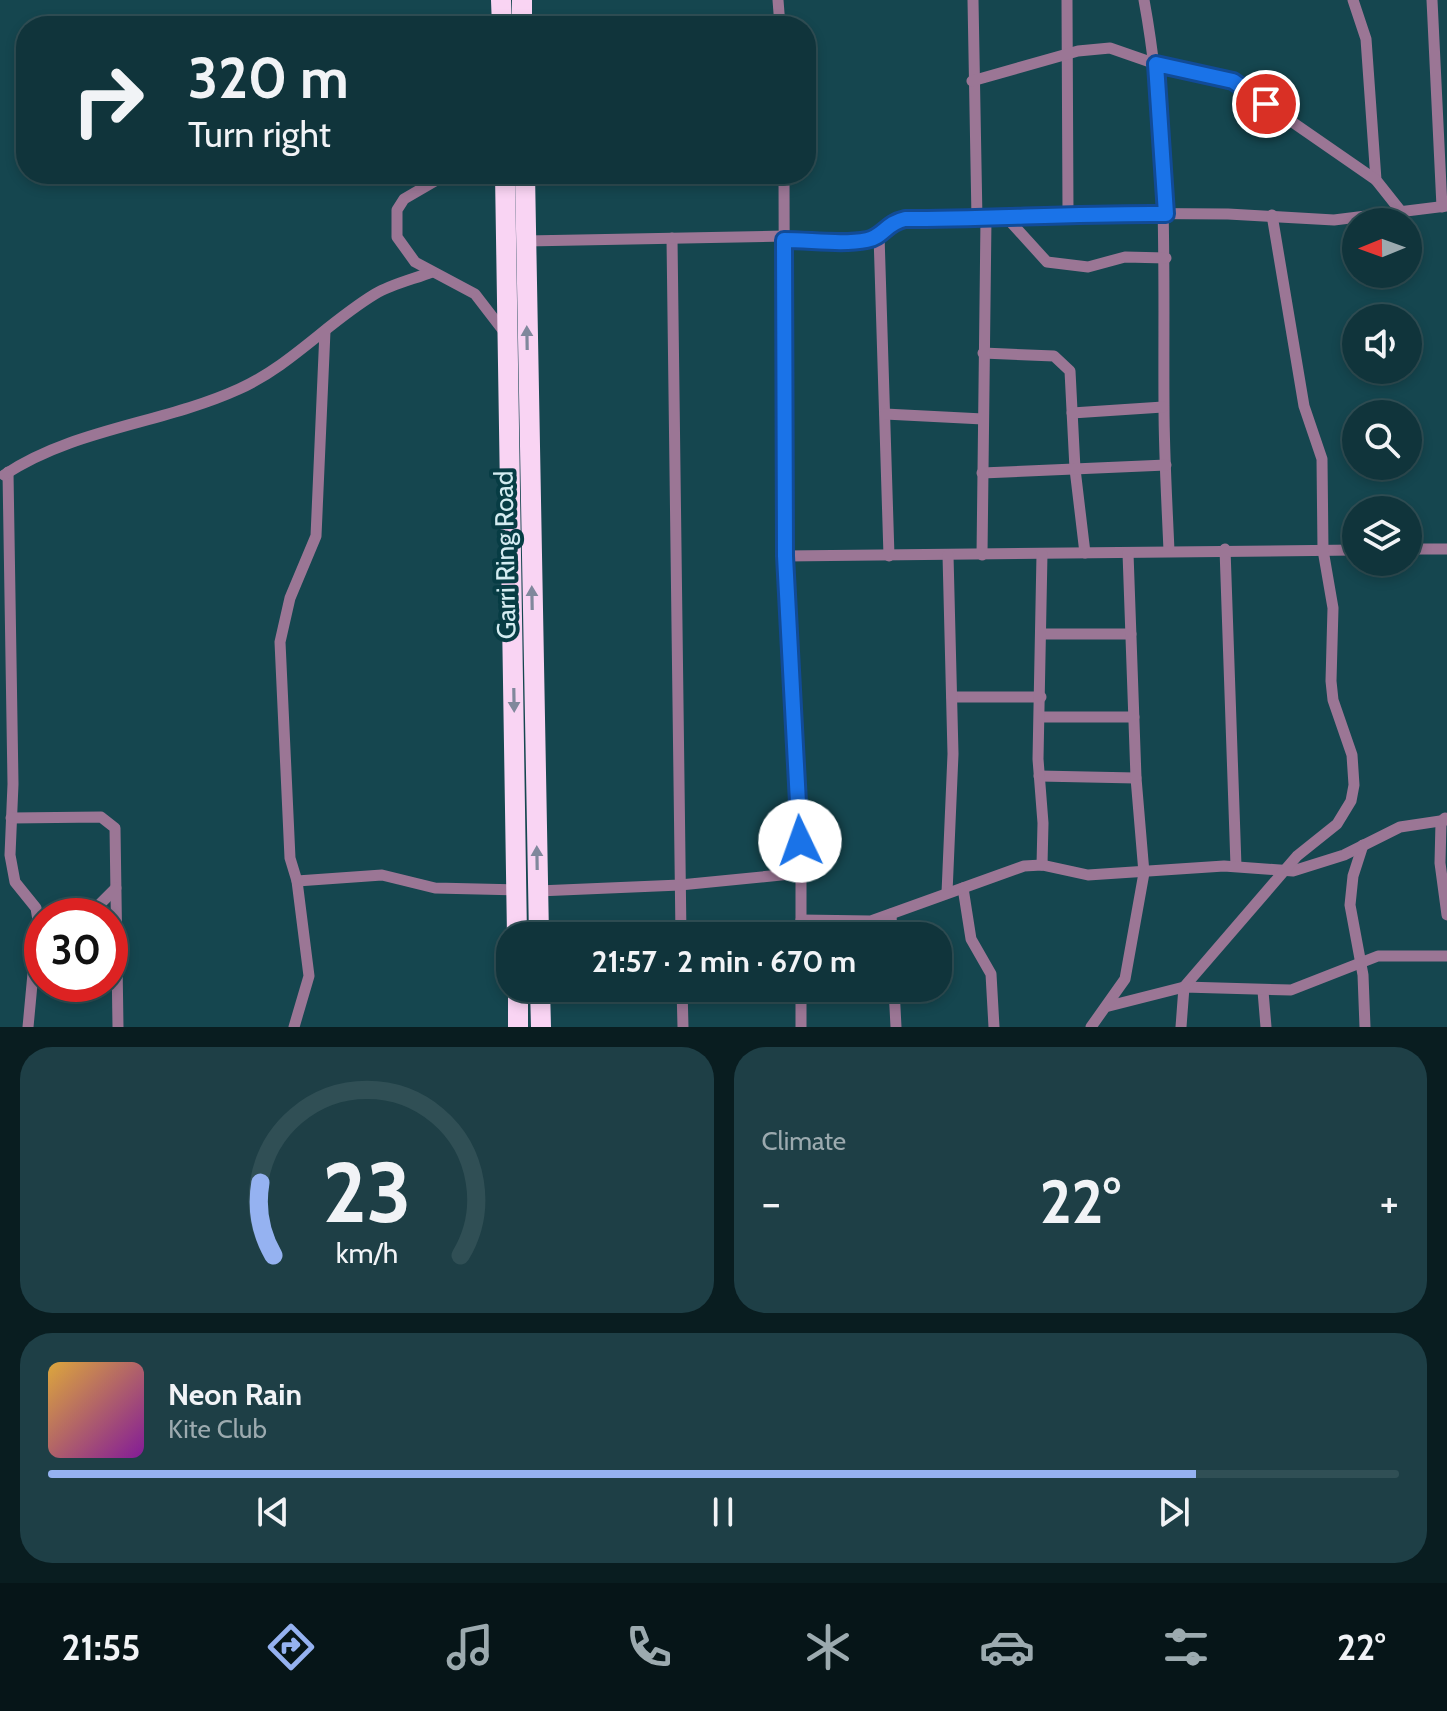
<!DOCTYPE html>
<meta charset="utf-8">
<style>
:root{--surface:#10343b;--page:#1e3f46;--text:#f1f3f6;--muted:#9caaaf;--line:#304f55;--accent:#95b2f1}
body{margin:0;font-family:Cabin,sans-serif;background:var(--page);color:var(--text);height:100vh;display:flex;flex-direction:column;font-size:30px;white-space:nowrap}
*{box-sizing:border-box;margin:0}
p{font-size:26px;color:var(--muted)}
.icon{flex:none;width:44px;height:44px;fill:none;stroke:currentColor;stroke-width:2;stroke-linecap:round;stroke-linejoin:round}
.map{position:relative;height:1027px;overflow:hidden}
.side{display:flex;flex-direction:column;gap:20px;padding:20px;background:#091d20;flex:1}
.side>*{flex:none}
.banner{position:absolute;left:16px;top:16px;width:800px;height:168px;border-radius:32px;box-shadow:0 4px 12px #0003,0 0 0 2px var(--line);background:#10343b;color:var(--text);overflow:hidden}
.needle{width:52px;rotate:269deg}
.controls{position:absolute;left:1342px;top:208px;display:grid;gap:16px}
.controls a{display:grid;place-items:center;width:80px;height:80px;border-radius:50%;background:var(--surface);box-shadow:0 4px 12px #0003,0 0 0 2px var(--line);font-size:40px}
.speed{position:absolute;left:24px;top:898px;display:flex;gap:16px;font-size:40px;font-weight:700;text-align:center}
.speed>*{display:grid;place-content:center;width:104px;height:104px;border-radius:50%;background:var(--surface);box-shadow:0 4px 12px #0003,0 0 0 2px var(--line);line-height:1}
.speed .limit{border:12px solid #d22;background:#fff;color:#111}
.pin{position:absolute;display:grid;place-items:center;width:68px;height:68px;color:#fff;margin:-34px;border:4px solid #fff;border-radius:50%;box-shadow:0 2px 8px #0007}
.me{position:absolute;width:88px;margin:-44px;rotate:357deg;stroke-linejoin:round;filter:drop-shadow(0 0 6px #0008)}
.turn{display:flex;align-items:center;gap:28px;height:168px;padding:0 40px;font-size:36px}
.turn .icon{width:104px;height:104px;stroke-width:2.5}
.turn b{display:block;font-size:56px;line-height:68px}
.big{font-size:60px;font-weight:800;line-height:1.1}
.side .tile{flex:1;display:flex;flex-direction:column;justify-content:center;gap:12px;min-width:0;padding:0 28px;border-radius:32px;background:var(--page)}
.side .dial{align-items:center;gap:0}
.dial svg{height:208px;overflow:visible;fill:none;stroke:var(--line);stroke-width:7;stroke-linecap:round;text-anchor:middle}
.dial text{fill:var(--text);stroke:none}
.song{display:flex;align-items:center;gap:24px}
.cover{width:96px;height:96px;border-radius:12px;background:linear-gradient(135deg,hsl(40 70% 55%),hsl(290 70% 35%))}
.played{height:8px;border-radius:4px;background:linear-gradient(90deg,var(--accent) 85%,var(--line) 85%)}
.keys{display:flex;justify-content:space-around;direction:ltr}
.heat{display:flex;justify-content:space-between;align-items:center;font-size:44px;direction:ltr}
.side .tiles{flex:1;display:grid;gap:20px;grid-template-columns:1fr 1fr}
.tile:last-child{grid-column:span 2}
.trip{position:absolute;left:496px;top:922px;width:456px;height:80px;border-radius:32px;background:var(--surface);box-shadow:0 4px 12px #0003,0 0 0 2px var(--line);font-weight:800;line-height:80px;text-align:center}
.dock{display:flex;height:128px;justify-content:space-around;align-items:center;background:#061518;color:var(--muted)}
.dock .icon{width:56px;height:56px}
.dock .on{color:var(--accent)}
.dock b{font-size:36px;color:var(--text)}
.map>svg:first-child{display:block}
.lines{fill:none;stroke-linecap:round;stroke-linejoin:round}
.street{stroke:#9b7695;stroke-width:11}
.highway{stroke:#f9d4f3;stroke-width:20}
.oneway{fill:#80889c}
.route-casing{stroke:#114b97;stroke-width:20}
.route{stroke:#1a73e8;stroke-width:14}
.labels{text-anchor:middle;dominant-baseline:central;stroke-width:8;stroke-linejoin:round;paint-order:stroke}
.street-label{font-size:26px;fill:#d4ecf1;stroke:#073c44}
</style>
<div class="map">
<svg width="1447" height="1027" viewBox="0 0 1447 1027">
<rect width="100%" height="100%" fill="#15464f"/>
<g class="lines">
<g class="street">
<path d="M 778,0 L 780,26"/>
<path d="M 973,0 L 977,219"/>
<path d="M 1067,0 L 1068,213"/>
<path d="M 1144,0 C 1169,135 1163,269 1164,406 C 1164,454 1167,503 1169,551"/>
<path d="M 1353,0 L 1366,39 L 1376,180 L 1403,214"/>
<path d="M 1432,0 L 1442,207"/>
<path d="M 972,81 L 1078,51 L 1110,48 L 1156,64 L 1233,81 L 1376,180"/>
<path d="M 447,174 L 404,199 L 397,210 L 397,237 L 415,262 L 475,294 L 505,333"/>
<path d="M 784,174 L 785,556 L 801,873 L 801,936"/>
<path d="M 1008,219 L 1047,262 L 1088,267 L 1125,257 L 1166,258"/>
<path d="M 879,235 L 889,556"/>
<path d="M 672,238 L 681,936"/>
<path d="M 784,240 C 807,240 854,246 873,238 C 887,232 886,223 905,219 L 1008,219 L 1068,213 L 1228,214 L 1334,220 L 1447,206"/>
<path d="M 526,241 L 784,236"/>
<path d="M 983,353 L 1054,356 L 1070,371 L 1075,469 L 1085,553"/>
<path d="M 1072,413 L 1163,407"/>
<path d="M 885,414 L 983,419"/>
<path d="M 8,472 L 13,784 L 10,855 L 15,882 L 36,908 L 38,920 L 28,1027"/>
<path d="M 982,473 L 1166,465"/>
<path d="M 4,475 C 75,428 162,424 239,389 C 290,366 327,323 375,294 C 392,284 414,279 432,272"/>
<path d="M 1225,549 L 1236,866"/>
<path d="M 1408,549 L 1447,549"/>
<path d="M 982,555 L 986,219"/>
<path d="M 785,556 L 1356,550"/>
<path d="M 1041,634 L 1131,634"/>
<path d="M 952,697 L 1041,697"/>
<path d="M 1041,717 L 1134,717"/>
<path d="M 1039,776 L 1136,778"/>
<path d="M 11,818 L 101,817 L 115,828 L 118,1027"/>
<path d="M 1445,818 L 1441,822 L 1440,863 L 1447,915"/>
<path d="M 1363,845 L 1353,876 L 1350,905 L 1363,975 L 1365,1027"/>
<path d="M 1042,865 L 1043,823 L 1038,759 L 1042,554"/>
<path d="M 297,881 L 382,875 L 435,888 L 517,890"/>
<path d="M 963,888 L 971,939 L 991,974 L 994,1027"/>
<path d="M 538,891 L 680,885 L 801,873"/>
<path d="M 947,893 L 953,754 L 948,555"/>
<path d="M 891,914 L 892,936"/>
<path d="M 88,916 L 116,888"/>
<path d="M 801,920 L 871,921 L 1024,866 L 1042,865 L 1088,875 L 1224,866 L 1293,871 L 1344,855 L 1400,827 L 1447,820"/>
<path d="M 682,988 L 683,1027"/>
<path d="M 801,988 L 801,1027"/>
<path d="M 894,988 L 896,1027"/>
<path d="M 1263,991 L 1266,1027"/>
<path d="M 1109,1006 L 1184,987 L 1291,990 L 1378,956 L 1447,956"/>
<path d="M 294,1027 L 309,976 L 297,881 L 290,858 L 280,642 L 290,598 L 316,536 L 325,331"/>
<path d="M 1091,1027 L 1125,979 L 1144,873 L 1136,778 L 1128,553"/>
<path d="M 1181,1027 L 1184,987 L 1297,856 L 1337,824 L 1351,801 L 1354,785 L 1352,755 L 1333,700 L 1331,681 L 1333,608 L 1323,550 L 1322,459 L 1304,406 L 1272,215"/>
</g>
<g class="highway">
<path d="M 501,0 L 502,26"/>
<path d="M 522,0 L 522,26"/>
<path d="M 505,174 L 517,936"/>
<path d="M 525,174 L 539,936"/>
<path d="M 518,988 L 518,1027"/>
<path d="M 540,988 L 541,1027"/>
</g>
</g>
<defs><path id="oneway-solid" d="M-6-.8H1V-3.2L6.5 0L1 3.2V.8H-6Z" transform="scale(2)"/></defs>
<g class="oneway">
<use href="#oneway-solid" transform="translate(527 338) rotate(-91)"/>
<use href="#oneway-solid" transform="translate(532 598) rotate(-91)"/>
<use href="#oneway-solid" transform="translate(514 700) rotate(89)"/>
<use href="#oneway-solid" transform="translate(537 858) rotate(-91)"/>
</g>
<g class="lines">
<defs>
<path id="route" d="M 800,841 L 785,556 L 784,240 C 811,240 842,245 867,240 C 883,237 886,223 905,219 C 992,219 1078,213 1166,214 L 1156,64 L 1233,81 L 1266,104"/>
</defs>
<use href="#route" class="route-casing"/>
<use href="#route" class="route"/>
</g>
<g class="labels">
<g class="street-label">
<text transform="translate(505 555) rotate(-91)">Garri Ring Road</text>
</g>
</g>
</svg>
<div class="controls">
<a><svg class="needle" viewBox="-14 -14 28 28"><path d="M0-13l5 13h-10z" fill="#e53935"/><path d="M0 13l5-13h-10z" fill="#9caaaf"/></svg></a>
<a><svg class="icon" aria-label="sound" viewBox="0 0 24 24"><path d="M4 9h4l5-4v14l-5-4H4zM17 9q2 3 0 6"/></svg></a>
<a><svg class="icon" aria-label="search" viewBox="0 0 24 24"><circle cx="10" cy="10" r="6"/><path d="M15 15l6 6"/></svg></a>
<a><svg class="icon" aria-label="layers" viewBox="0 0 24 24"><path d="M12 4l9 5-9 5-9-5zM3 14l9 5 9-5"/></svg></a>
</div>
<div class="speed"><div class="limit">30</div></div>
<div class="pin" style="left:1266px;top:104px;background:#d93025"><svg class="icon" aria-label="arrive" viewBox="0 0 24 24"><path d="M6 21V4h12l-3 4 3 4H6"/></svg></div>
<svg class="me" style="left:800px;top:841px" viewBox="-20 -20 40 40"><circle r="19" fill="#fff"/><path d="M0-13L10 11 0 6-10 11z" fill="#1a73e8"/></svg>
<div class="trip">21:57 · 2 min · 670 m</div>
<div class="banner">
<div class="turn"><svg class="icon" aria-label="right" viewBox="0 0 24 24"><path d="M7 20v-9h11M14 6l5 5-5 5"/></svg><div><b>320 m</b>Turn right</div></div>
</div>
</div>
<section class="side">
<div class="tiles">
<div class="tile dial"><svg viewBox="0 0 100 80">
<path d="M14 69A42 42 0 1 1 86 69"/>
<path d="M14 69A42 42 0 0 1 9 41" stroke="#95b2f1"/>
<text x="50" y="56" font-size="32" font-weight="700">23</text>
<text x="50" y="72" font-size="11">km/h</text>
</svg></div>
<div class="tile"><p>Climate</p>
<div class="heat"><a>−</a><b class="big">22°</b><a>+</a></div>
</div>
<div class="tile">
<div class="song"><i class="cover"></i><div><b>Neon Rain</b><p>Kite Club</p></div></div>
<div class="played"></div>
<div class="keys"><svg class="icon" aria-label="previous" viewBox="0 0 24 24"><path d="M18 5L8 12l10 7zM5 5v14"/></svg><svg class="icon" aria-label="pause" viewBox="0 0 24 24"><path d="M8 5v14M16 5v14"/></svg><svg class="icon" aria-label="next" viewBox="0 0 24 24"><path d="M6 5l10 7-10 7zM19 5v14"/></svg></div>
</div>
</div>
</section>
<nav class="dock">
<b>21:55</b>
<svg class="icon on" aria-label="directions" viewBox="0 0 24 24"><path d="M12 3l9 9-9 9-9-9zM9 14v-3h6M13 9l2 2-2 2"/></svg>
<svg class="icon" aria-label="music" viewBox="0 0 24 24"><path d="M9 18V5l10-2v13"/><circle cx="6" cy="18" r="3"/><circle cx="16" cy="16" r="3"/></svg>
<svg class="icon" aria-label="phone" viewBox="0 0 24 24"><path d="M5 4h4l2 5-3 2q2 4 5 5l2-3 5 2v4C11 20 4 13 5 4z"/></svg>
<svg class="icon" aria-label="climate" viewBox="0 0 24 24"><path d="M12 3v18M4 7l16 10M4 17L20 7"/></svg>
<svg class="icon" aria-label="car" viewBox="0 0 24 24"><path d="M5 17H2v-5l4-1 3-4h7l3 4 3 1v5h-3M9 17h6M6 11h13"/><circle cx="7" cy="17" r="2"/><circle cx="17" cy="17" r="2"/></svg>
<svg class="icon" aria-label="filters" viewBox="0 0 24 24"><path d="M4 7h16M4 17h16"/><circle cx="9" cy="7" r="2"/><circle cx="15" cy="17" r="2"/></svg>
<b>22°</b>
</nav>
